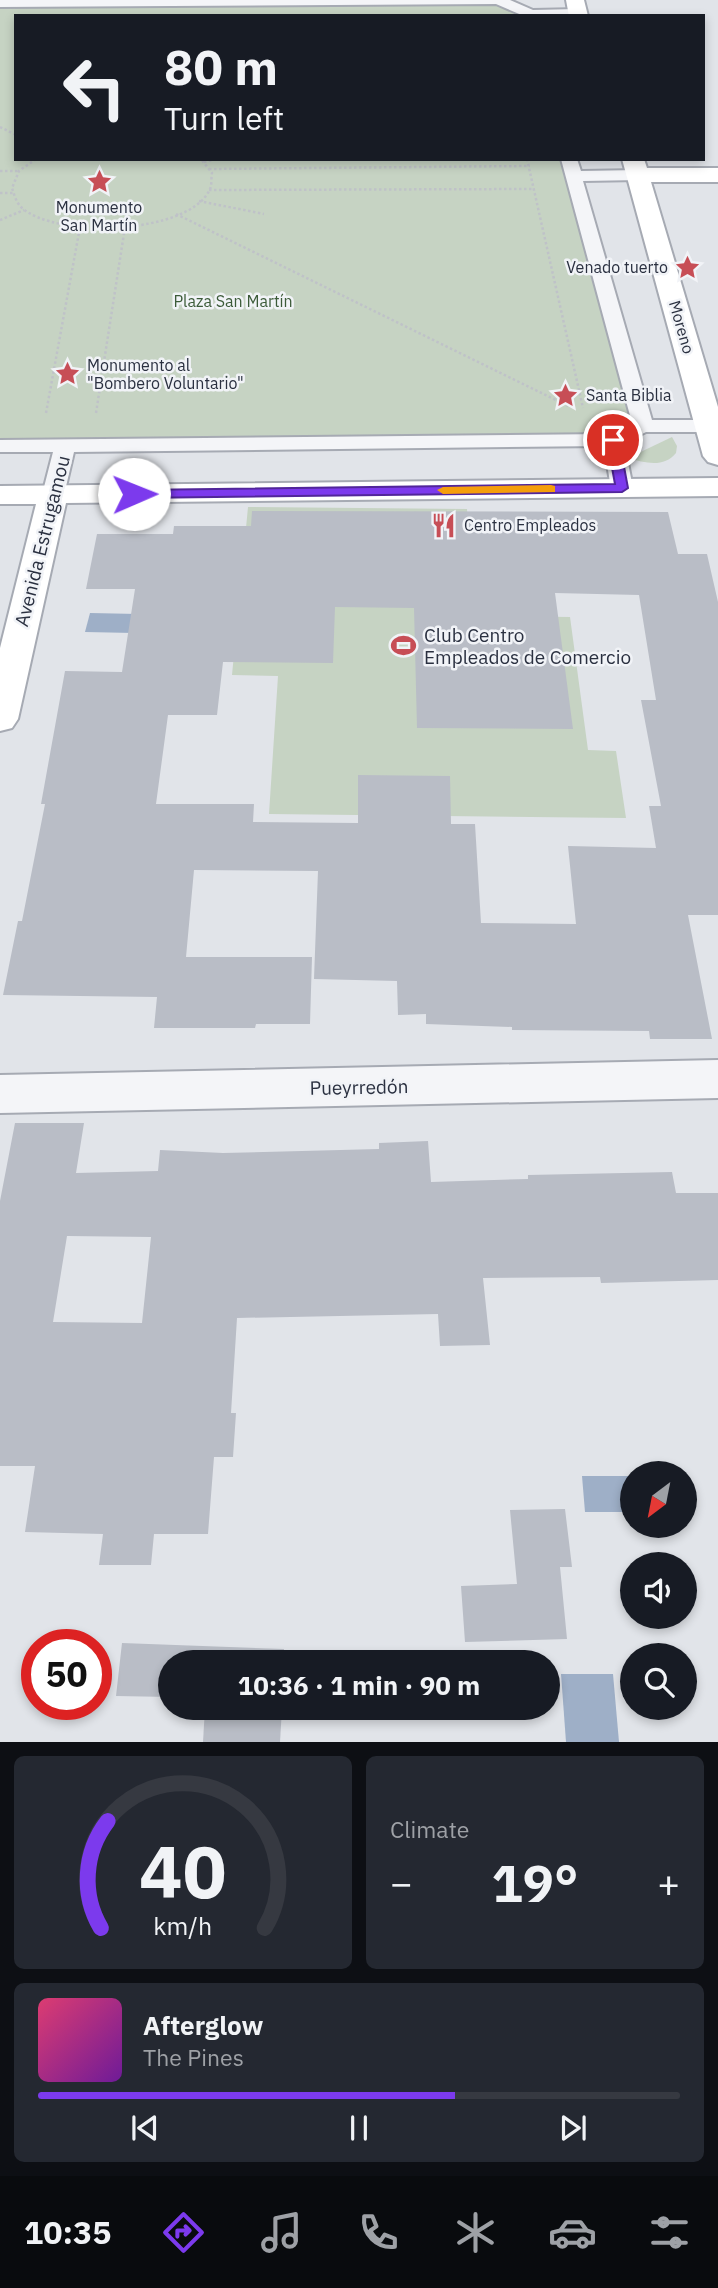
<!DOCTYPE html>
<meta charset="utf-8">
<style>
:root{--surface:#171b24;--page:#242831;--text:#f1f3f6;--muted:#9ea1a6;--line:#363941;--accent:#7c3aed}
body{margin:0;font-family:"IBM Plex Sans",sans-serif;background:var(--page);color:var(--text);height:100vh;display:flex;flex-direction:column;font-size:26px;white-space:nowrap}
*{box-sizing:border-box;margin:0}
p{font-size:23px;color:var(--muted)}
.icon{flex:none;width:38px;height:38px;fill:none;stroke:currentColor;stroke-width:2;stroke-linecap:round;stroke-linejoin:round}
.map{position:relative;height:1742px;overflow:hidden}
.drawer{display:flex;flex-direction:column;gap:14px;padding:14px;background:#0d0f14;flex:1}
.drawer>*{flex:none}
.banner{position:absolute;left:14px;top:14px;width:691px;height:147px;border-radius:0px;box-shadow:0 4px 10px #0003;background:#171b24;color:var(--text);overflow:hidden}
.needle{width:46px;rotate:212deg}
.controls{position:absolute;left:620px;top:1461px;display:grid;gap:14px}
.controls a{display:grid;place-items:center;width:77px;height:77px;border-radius:50%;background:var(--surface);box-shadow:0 4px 10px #0003;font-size:35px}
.speed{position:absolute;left:21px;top:1629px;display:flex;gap:14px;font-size:35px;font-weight:700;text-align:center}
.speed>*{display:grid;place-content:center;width:91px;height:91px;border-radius:50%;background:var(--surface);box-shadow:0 4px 10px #0003;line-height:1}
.speed .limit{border:10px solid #d22;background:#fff;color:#111}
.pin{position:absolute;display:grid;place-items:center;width:60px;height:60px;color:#fff;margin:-30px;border:4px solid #fff;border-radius:50%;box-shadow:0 2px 7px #0007}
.me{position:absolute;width:77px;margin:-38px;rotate:89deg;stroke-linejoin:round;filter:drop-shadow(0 0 5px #0008)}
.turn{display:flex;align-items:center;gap:24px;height:147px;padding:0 35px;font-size:32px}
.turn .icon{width:91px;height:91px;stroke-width:2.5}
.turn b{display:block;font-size:49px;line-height:60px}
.big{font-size:52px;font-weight:700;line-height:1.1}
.drawer .widget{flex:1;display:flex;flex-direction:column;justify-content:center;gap:10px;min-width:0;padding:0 24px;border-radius:10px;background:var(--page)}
.drawer .dial{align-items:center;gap:0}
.dial svg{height:182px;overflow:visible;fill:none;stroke:var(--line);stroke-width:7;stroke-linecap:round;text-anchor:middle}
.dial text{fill:var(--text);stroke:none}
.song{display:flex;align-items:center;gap:21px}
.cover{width:84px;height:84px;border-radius:10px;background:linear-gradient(135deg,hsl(340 70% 55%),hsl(280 70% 35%))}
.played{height:7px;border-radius:4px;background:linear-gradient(90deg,var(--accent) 65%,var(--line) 65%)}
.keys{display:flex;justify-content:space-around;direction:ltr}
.heat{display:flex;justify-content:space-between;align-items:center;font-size:38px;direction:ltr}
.drawer .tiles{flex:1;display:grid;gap:14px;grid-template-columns:1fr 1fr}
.widget:last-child{grid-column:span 2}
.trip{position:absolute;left:158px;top:1650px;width:402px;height:70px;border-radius:35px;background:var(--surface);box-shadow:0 4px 10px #0003;font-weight:700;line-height:70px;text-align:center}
.tabs{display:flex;height:112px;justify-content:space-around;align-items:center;background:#090b0e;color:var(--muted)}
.tabs .icon{width:49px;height:49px}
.tabs .active{color:var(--accent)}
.tabs b{font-size:32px;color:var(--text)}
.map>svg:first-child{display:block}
.green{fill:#c6d3c3}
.water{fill:#9eafc7}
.building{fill:#b9bdc6;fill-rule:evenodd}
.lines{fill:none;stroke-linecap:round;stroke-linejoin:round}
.service-casing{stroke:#a6aab3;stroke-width:4}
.minor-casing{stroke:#a6aab3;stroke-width:4}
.secondary-casing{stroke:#a6aab3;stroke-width:4}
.path{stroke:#bfc2c8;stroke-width:2.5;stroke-dasharray:2.5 2.5;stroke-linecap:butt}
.service{fill:#f4f5f8;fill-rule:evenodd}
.minor{fill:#f4f5f8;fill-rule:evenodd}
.secondary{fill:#fff;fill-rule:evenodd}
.route{fill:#7c3aed;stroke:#51269a;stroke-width:2}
.slow{fill:#f59e0b}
.labels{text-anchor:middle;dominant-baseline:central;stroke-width:5;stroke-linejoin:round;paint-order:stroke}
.far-poi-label{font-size:16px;fill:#2a3040;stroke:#f1f3f7;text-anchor:start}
.far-park-label{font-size:16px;fill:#3c5b39;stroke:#f1f3f7}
.far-street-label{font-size:16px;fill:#2a3040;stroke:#f1f3f7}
.street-label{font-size:19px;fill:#2a3040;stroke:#f1f3f7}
.poi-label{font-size:19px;fill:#2a3040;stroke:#f1f3f7;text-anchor:start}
</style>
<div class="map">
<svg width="718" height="1742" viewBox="0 0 718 1742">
<rect width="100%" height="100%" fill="#e1e4e9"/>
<g class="green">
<path d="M 498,0 L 536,16 L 16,16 L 16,159 L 569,159 L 643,426 L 613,440 L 0,446 L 0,3 Z"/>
<path d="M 672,437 L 677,446 L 676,453 C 664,468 645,463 628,458 Z"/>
<path d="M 248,507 L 467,509 L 474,616 L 570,617 L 588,750 L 616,751 L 626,818 L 269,814 L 278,676 L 232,675 Z"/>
</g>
<g class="water">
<path d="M 90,613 L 138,614 L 134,633 L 85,632 Z"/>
<path d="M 582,1476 L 632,1476 L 632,1512 L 585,1512 Z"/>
<path d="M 561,1674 L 613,1674 L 619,1742 L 566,1742 Z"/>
</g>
<g class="building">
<path d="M 252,511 L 668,512 L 678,554 L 707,554 L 718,602 L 718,915 L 688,915 L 712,1039 L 650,1039 L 649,1031 L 512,1030 L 512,1027 L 426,1024 L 426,1014 L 398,1015 L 397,981 L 314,979 L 318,871 L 194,870 L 186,957 L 312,957 L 310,1024 L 256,1024 L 255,1028 L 154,1028 L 157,997 L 3,995 L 18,921 L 22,921 L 45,804 L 41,804 L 65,671 L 122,672 L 135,589 L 86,589 L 97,534 L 173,534 L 174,526 L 251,526 ZM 555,593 L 639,595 L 656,700 L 641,700 L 661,806 L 649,806 L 656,848 L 568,846 L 576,924 L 481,923 L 475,824 L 451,824 L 450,776 L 358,775 L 358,823 L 253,822 L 254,804 L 156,804 L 168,715 L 217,715 L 223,662 L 333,663 L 335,607 L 414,608 L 417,728 L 573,729 Z"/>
<path d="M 15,1123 L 84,1123 L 76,1173 L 158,1171 L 160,1150 L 223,1153 L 379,1149 L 379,1143 L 428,1141 L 431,1182 L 528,1179 L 528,1175 L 672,1172 L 676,1193 L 718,1193 L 718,1280 L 601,1283 L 600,1277 L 483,1278 L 490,1345 L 440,1346 L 438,1314 L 237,1318 L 231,1413 L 236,1413 L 233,1457 L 214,1457 L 208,1534 L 154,1534 L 151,1565 L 99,1565 L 103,1534 L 25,1532 L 35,1466 L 0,1466 L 0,1201 ZM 67,1236 L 151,1237 L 142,1323 L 53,1322 Z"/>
<path d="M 565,1509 L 572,1567 L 560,1567 L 567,1639 L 465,1642 L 461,1586 L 517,1584 L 510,1510 Z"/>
<path d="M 122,1643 L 284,1649 L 283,1662 L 170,1662 L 170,1697 L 116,1696 Z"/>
<path d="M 205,1708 L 282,1708 L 280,1742 L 203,1742 Z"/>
</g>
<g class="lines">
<defs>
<g id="service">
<path d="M 0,0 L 510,0 L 533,10 L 579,9 L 586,13 L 584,16 L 524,16 L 496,4 L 0,7 Z"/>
<path d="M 561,159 L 577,159 L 581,171 L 639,170 L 647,175 L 639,180 L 583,181 L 652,420 L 710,420 L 718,423 L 717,430 L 710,432 L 646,432 L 624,443 L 633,488 L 630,493 L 622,494 L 611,488 L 604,446 L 74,452 L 64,495 L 53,502 L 42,495 L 53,452 L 0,452 L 0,440 L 610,434 L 632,423 Z"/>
</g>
<path id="minor" d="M 718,1060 L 718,1098 L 0,1113 L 0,1075 Z"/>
<g id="secondary">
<path d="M 566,0 L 584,0 L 588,16 L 569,16 Z"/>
<path d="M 622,159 L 644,159 L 647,168 L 718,168 L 718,182 L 651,182 L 718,407 L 718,465 L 708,462 L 703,456 Z"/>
<path d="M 718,478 L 718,496 L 66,503 L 18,719 L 12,728 L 0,731 L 0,648 L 36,504 L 0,504 L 0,486 Z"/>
</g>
</defs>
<use href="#service" class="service-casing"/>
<use href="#minor" class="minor-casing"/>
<use href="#secondary" class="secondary-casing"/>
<g class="path">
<path d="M 0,127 L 16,135"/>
<path d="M 36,159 L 19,171 L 12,188 C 14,194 16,202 21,207 C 54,239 190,235 210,189 C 212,185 211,178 212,173 L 201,159"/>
<path d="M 527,159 L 583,408"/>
<path d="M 204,162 L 216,159"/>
<path d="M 209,169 L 530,166"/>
<path d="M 0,171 L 19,171"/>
<path d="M 209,190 L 534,189"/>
<path d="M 0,193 L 14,193"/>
<path d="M 199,201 L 264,214"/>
<path d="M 176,214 L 568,406"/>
<path d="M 0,220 L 24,210"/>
<path d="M 46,413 L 80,227"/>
<path d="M 96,413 L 125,227"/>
</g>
<use href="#service" class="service"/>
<use href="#minor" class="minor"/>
<use href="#secondary" class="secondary"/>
</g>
<path class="route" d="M 613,437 L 619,440 L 628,488 L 622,492 L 134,498 L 128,494 L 134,490 L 615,484 L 607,440 Z"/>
<path class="slow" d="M 551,485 L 555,486 L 555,492 L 443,494 L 437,490 L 443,487 Z"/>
<defs>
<symbol id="sight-bare" viewBox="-9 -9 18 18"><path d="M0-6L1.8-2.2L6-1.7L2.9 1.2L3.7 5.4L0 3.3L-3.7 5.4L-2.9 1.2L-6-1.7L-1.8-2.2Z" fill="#c74e56" stroke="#f1f3f7" stroke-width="2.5" paint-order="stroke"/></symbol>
<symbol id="restaurant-bare" viewBox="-9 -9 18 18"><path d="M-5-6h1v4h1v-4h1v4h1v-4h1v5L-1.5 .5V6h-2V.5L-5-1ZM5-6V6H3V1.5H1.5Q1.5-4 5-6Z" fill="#c74e56" stroke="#f1f3f7" stroke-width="2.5" paint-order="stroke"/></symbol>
<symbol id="stadium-bare" viewBox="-9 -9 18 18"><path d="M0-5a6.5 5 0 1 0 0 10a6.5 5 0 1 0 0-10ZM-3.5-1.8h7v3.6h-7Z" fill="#c74e56" stroke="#f1f3f7" stroke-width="2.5" paint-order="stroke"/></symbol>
</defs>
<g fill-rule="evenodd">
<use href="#sight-bare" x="82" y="164" width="35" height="35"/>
<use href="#sight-bare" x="670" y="250" width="35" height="35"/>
<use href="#sight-bare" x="50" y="356" width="35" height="35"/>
<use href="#sight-bare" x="548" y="378" width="35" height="35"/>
<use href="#restaurant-bare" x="426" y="508" width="35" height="35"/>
<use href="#stadium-bare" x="386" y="628" width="35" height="35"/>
</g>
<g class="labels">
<g class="far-poi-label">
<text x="99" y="207" text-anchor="middle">Monumento<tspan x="99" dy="18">San Martín</tspan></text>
<text x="668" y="267" text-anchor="end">Venado tuerto</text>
<text x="87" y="365">Monumento al<tspan x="87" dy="18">"Bombero Voluntario"</tspan></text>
<text x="586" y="395">Santa Biblia</text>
<text x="464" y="525">Centro Empleados</text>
</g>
<g class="far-park-label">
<text x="233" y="301">Plaza San Martín</text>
</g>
<g class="far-street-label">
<text transform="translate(682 327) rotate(74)">Moreno</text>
</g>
<g class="street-label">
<text transform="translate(42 541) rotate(-76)">Avenida Estrugamou</text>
<text transform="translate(359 1087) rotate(-1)">Pueyrredón</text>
</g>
<g class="poi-label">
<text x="424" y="635">Club Centro<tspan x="424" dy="22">Empleados de Comercio</tspan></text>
</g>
</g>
</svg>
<div class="controls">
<a><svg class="needle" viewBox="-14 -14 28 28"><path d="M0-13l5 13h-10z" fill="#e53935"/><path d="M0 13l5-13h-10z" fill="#9ea1a6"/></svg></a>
<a><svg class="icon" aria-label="sound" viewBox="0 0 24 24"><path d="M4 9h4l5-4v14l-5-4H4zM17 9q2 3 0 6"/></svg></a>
<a><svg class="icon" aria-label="search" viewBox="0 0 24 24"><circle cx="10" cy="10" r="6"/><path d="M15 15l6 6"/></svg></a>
</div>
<div class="speed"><div class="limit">50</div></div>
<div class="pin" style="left:613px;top:440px;background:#d93025"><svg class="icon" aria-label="arrive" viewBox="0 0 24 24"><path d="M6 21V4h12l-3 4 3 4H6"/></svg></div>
<svg class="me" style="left:134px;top:494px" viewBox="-20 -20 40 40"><circle r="19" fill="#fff"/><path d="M0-13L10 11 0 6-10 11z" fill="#7c3aed"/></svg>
<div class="trip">10:36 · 1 min · 90 m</div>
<div class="banner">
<div class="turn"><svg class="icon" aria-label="left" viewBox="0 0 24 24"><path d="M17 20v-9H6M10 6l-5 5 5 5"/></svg><div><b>80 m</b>Turn left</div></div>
</div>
</div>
<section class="drawer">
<div class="tiles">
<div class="widget dial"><svg viewBox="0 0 100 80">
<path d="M14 69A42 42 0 1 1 86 69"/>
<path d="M14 69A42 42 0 0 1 17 22" stroke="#7c3aed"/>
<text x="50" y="56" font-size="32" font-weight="700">40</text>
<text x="50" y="72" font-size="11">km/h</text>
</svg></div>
<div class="widget"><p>Climate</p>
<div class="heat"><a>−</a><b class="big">19°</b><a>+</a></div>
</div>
<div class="widget">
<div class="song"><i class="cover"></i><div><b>Afterglow</b><p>The Pines</p></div></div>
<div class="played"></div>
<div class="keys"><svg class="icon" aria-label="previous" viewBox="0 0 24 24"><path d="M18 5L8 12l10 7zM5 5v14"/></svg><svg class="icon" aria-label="pause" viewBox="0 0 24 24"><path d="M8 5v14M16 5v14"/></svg><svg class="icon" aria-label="next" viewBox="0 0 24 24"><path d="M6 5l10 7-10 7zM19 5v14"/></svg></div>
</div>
</div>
</section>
<nav class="tabs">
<b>10:35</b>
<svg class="icon active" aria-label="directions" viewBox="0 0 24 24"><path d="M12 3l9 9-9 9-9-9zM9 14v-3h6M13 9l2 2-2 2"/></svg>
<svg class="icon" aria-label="music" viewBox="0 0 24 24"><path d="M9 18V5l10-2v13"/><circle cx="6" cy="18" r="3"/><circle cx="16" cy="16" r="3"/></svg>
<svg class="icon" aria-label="phone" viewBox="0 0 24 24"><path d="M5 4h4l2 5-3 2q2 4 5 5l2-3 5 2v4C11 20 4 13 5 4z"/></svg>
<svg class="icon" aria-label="climate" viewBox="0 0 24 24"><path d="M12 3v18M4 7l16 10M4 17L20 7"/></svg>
<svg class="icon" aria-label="car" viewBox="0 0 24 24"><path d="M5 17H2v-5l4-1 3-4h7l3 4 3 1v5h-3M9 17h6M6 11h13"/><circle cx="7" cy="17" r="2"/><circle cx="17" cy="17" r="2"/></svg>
<svg class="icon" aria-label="filters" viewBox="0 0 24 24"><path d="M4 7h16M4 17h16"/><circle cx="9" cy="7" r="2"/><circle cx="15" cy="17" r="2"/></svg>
</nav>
